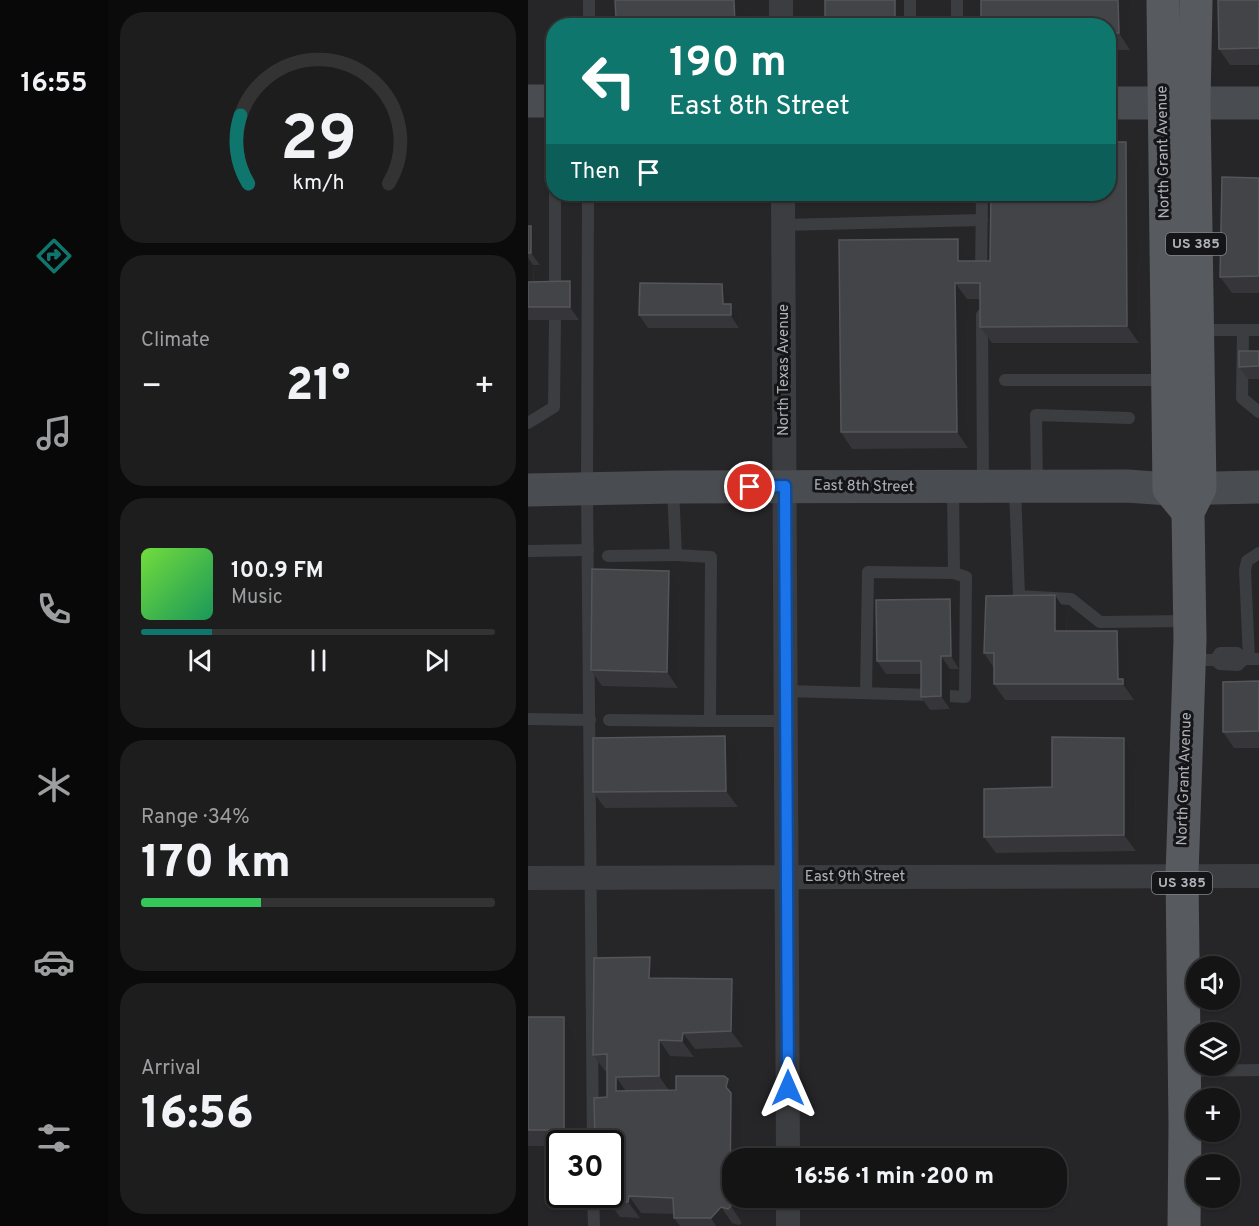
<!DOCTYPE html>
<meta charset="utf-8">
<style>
:root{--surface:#141415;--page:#1d1d1e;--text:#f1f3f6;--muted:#9d9ea0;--line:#333334;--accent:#0f766e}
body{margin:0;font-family:Overpass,sans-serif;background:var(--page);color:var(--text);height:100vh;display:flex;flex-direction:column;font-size:22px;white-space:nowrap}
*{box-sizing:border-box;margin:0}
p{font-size:20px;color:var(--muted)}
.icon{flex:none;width:33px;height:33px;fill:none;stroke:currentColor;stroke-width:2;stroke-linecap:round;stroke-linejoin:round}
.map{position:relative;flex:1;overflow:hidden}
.panel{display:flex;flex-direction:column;gap:12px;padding:12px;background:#0b0b0c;width:420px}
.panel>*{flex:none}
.hud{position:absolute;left:18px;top:18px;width:570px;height:183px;border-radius:24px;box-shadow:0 2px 4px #0004,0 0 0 2px var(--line);background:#0f766e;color:#fff;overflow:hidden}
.tools{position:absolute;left:658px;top:956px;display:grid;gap:12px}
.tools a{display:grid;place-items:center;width:54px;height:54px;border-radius:50%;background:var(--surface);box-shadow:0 2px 4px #0004,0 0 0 2px var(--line);font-size:30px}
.speed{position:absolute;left:18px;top:1130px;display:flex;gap:12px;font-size:30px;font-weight:700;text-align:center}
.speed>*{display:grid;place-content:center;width:78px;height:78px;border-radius:50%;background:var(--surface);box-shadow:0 2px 4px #0004,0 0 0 2px var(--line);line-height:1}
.speed .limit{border:3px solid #111;border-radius:9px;background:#fff;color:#111}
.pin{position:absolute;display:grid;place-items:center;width:51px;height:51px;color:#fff;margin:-26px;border:3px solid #fff;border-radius:50%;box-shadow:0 2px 6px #0007}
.me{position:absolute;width:66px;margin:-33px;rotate:0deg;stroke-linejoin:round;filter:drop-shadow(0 0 4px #0008)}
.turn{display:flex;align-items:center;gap:21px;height:126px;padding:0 24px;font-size:27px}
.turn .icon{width:78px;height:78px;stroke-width:2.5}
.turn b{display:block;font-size:42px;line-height:51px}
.then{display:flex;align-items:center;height:57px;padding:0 24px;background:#0003;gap:12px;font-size:22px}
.big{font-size:45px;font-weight:800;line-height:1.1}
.panel .card{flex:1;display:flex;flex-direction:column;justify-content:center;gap:9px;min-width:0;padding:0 21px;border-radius:24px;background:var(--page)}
.panel .dial{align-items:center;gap:0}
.dial svg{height:156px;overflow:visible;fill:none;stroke:var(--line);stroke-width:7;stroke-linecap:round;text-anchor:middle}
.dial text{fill:var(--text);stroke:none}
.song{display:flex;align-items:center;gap:18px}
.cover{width:72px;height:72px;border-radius:9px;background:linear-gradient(135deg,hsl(100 70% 55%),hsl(150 70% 35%))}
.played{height:6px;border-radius:3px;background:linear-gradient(90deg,var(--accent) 20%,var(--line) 20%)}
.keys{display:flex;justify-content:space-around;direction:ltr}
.heat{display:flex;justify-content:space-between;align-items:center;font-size:33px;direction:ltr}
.charge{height:9px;border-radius:4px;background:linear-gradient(90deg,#34c759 34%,var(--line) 0)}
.trip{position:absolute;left:194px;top:1148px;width:345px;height:60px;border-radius:24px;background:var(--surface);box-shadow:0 2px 4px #0004,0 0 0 2px var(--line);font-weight:800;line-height:60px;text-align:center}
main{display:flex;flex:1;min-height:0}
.tab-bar{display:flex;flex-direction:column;width:108px;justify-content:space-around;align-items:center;background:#080808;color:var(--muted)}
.tab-bar .icon{width:42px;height:42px}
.tab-bar .active{color:var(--accent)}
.tab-bar b{font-size:27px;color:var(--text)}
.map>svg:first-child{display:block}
.built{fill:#262629;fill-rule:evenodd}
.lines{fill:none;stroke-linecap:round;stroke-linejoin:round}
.lane{stroke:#3b3d40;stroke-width:12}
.street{stroke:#3b3d40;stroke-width:24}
.secondary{stroke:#494c50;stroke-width:33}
.primary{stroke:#575a5f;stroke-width:33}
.wall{fill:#36363a}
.shaded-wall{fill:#252528}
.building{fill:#434447;stroke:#545559;stroke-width:1.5}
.route-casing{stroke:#114b97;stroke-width:15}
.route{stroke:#1a73e8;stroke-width:10}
.labels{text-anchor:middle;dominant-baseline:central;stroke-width:6;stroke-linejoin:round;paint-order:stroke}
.shield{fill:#151517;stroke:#808489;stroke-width:1.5}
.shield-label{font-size:14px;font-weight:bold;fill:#aeb3ba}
.street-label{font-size:15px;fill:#aeb3ba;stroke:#151517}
</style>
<main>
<nav class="tab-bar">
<b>16:55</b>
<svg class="icon active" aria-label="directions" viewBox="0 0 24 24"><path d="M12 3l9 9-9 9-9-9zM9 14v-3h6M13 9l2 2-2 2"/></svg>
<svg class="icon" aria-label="music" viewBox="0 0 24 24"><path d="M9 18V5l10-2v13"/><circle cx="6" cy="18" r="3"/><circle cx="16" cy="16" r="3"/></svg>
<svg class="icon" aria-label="phone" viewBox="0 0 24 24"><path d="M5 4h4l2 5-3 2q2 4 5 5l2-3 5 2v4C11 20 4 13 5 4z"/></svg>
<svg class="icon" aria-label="climate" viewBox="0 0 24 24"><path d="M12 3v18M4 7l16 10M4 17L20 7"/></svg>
<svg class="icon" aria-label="car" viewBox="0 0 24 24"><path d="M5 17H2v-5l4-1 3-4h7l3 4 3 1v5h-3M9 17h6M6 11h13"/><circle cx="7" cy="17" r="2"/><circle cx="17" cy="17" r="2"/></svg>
<svg class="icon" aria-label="filters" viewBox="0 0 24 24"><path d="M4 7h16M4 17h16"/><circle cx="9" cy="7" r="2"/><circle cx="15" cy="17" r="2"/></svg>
</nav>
<section class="panel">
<div class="card dial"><svg viewBox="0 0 100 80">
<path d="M14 69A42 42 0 1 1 86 69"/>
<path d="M14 69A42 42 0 0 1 10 34" stroke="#0f766e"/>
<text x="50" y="56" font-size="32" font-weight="700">29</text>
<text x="50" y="72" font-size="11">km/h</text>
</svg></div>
<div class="card"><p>Climate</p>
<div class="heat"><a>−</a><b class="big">21°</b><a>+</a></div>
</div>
<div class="card">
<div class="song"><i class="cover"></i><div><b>100.9 FM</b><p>Music</p></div></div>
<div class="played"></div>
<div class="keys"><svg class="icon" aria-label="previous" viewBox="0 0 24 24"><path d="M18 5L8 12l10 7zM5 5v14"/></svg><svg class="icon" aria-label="pause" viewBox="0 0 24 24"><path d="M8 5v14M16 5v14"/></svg><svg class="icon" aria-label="next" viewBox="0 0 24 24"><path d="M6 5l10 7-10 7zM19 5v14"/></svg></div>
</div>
<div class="card"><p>Range · 34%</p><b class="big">170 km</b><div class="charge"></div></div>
<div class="card"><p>Arrival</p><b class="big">16:56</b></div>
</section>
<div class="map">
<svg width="731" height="1226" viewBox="0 0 731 1226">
<rect width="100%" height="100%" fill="#1a1a1c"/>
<path class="built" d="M 0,0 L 731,0 L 731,1226 L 0,1226 ZM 26,26 L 580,26 L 580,194 L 26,194 ZM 669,966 L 702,966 L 702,999 L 669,999 ZM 669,1032 L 702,1032 L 702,1065 L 669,1065 ZM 669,1098 L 702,1098 L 702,1131 L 669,1131 ZM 32,1143 L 82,1143 L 82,1194 L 32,1194 ZM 204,1158 L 528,1158 L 528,1197 L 204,1197 ZM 669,1164 L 702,1164 L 702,1197 L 669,1197 Z"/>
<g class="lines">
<g class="lane">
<path d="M 382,0 L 382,26"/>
<path d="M 61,26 L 61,0"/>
<path d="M 429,26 L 429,0"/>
<path d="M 60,194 L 59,489 L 65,1143"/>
<path d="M 255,225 L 454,220"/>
<path d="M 453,276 L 454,194"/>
<path d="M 27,294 L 27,194"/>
<path d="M 454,315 L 455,484"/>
<path d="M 672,330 L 731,330"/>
<path d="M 715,331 L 714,398 L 731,412"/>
<path d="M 477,380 L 637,380"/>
<path d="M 0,423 L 26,407 L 27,320"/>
<path d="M 509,486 L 508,415 L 601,418"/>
<path d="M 487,488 L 491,596 L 543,599 L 572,622 L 660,621"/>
<path d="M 0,551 L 60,550"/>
<path d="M 80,556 L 148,555"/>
<path d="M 721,659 L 717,570 L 719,561 L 731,553"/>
<path d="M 664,660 L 687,660 L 692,664 L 710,665 L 716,659"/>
<path d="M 687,660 L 692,653 L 709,653 L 716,659 L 731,659"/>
<path d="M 258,691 L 402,695"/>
<path d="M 338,693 L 340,572 L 426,573 L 425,489"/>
<path d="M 422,696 L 437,697 L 438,577 L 426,573"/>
<path d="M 0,719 L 62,720"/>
<path d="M 81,720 L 182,721 L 183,557 L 148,555 L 145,488"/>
<path d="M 182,721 L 258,721"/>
<path d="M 657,1071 L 731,1070"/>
<path d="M 65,1194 L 66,1226"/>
</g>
<g class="street">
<path d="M 253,0 L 253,26"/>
<path d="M 255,194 L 260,1158"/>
<path d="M 0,878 L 731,876"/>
<path d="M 260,1197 L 260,1226"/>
</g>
<g class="secondary">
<path d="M 0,101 L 26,101"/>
<path d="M 580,103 L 731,103"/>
<path d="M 0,490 L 145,487 L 599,486 L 641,489 L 731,487"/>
</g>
<g class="primary">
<path d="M 635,0 L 641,489 L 660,512"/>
<path d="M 656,1226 L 657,1126 L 654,875 L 662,640 L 660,512 L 672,488 L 666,104 L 668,0"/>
</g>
</g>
<g class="wall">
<path d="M 376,0 L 376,26 L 297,26 Z"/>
<path d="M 453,0 L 601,0 L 602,50 L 580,50 L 580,26 Z"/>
<path d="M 731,0 L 731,65 L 702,65 L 691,49 Z"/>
<path d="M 598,142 L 609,159 L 611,343 L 464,343 L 452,327 L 452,299 L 439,299 L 440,448 L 324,449 L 313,432 L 430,239 L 441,256 L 441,261 L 462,261 Z"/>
<path d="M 731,178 L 731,293 L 704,293 L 692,277 Z"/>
<path d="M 0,226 L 3,226 L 12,239 L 12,265 L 5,265 L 6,281 L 51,294 L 51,320 L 0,320 Z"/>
<path d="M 194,284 L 203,296 L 204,305 L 212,317 L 211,328 L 120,328 L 111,315 Z"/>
<path d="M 731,351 L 731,379 L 720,379 L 711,367 Z"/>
<path d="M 141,571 L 152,587 L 150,688 L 74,686 L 63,670 Z"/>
<path d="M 431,612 L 431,669 L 422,669 L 422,709 L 402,710 L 393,697 L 393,674 L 358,674 L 349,661 Z"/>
<path d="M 538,612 L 539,631 L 601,647 L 601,688 L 606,695 L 606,700 L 477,700 L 466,684 L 466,668 L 456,653 Z"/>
<path d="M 731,681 L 731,748 L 706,748 L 695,732 Z"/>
<path d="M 596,738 L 607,754 L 608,851 L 468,853 L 456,837 L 524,787 Z"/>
<path d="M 209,753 L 210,807 L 77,808 L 65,792 Z"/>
<path d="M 122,957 L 133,973 L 133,979 L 204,979 L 215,995 L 215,1047 L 167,1049 L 166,1057 L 142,1056 L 142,1090 L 148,1090 L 200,1079 L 211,1095 L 210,1102 L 214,1109 L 213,1206 L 208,1212 L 214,1223 L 211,1225 L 204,1223 L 202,1226 L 152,1226 L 146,1218 L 146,1214 L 113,1213 L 112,1218 L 92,1217 L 83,1205 L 79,1205 L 71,1194 L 82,1194 L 79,1071 L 77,1071 L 65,1055 Z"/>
<path d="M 0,1017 L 36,1017 L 47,1034 L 47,1143 L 32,1143 L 32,1146 L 0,1146 Z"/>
</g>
<g class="shaded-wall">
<path d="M 206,0 L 209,0 L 217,12 L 218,26 L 207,26 Z"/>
<path d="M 367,0 L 376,0 L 376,26 L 369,26 L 367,22 Z"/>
<path d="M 590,0 L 601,0 L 602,50 L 591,33 Z"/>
<path d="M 598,142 L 609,159 L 611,343 L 599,326 Z"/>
<path d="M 3,226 L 12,239 L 12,265 L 3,253 Z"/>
<path d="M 430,239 L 441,256 L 442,277 L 430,261 Z"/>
<path d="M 0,258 L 5,265 L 6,294 L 0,286 Z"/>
<path d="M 42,281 L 51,294 L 51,320 L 42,307 Z"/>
<path d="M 427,283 L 439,299 L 440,448 L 429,432 Z"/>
<path d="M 194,284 L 203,296 L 204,305 L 212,317 L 211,328 L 195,304 Z"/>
<path d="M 141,571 L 152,587 L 150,688 L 139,672 Z"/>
<path d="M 527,595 L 538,612 L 539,647 L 527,631 Z"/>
<path d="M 422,599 L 431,612 L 431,669 L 423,656 Z"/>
<path d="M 589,631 L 601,647 L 601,688 L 606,695 L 606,700 L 595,684 L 590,679 Z"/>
<path d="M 413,656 L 422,669 L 422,709 L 413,696 Z"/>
<path d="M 197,736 L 209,753 L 210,807 L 198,791 Z"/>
<path d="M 596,738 L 607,754 L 608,851 L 596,835 Z"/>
<path d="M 122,957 L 133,973 L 132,995 L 121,978 Z"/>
<path d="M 204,979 L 215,995 L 215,1047 L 203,1031 Z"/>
<path d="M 36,1017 L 47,1034 L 47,1143 L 45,1143 L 36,1130 Z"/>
<path d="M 155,1033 L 167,1049 L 166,1057 L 154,1041 Z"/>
<path d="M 131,1040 L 142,1056 L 142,1092 L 131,1076 Z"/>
<path d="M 88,1077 L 100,1094 L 88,1091 Z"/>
<path d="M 200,1079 L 211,1095 L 210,1102 L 214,1109 L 214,1158 L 204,1158 L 204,1197 L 213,1197 L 213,1206 L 208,1212 L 214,1223 L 196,1196 L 198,1087 Z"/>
<path d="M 101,1196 L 113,1213 L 112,1218 L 100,1202 Z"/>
<path d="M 193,1207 L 204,1223 L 202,1226 L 188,1226 L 183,1218 Z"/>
</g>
<g class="building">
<path d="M 87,0 L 206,0 L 207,26 L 81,26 L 81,22 L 88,18 Z"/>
<path d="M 297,0 L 367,0 L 367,22 L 356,22 L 356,26 L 297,26 Z"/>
<path d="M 453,0 L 590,0 L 591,33 L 580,33 L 580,26 L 453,26 Z"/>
<path d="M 690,0 L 731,0 L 731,48 L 691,49 Z"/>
<path d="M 580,142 L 598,142 L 599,326 L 452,327 L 452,283 L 427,283 L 429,432 L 313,432 L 311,240 L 430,239 L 430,261 L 462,261 L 463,194 L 580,194 Z"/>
<path d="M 694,177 L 731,178 L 731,276 L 692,277 Z"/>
<rect x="0" y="226" width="3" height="27"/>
<path d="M 42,281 L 42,307 L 0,307 L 0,282 Z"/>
<path d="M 112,283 L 194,284 L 195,304 L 203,304 L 203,315 L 111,315 Z"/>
<path d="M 711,351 L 731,351 L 731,366 L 711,367 Z"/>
<path d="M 64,569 L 141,571 L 139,672 L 63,670 Z"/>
<path d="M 527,595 L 527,631 L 589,631 L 590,679 L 595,679 L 595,684 L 466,684 L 466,653 L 456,653 L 458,596 Z"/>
<path d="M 422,599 L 423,656 L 413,656 L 413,696 L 393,697 L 393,661 L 349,661 L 348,600 Z"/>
<path d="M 731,681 L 731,731 L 695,732 L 695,682 Z"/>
<path d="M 197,736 L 198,791 L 65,792 L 65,738 Z"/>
<path d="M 524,737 L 596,738 L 596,835 L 456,837 L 456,789 L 524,787 Z"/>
<path d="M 122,957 L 121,978 L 204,979 L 203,1031 L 155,1033 L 154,1041 L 131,1040 L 131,1076 L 88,1077 L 88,1091 L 148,1090 L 148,1076 L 196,1076 L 200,1079 L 198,1087 L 203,1093 L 202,1190 L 196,1196 L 203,1206 L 200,1209 L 193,1207 L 183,1218 L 146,1218 L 145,1198 L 101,1196 L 100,1202 L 80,1201 L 80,1194 L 82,1194 L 82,1143 L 67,1143 L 66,1098 L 79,1097 L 79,1054 L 65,1055 L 66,958 Z"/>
<rect x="0" y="1017" width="36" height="113"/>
</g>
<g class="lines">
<defs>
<path id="route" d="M 222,487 L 257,486 L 260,1088"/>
</defs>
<use href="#route" class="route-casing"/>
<use href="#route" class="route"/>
</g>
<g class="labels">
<g class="shield">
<rect x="638" y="233" width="60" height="22" rx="4.5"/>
<rect x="624" y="872" width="60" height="22" rx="4.5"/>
</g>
<g class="shield-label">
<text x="668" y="244">US 385</text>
<text x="654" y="883">US 385</text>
</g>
<g class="street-label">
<text transform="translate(636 152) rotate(-91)">North Grant Avenue</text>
<text transform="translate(256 370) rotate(-90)">North Texas Avenue</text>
<text transform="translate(336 487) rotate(1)">East 8th Street</text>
<text transform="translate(657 779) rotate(-88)">North Grant Avenue</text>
<text x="327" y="877">East 9th Street</text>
</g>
</g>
</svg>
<div class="tools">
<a><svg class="icon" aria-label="sound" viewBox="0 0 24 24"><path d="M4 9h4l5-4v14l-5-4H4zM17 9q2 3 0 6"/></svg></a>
<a><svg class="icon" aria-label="layers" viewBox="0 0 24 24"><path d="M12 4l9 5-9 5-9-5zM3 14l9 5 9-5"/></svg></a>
<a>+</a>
<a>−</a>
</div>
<div class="speed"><div class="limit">30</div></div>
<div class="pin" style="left:222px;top:487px;background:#d93025"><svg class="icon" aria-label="arrive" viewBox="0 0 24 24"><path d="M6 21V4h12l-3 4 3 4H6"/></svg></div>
<svg class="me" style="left:260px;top:1088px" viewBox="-20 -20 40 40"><path d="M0-17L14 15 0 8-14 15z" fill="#1a73e8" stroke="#fff" stroke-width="4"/></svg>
<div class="trip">16:56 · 1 min · 200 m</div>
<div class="hud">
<div class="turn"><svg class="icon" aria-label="left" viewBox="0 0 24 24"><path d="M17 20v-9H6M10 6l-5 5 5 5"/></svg><div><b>190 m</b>East 8th Street</div></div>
<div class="then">Then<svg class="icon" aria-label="arrive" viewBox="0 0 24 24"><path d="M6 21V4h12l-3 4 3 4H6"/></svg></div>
</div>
</div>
</main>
